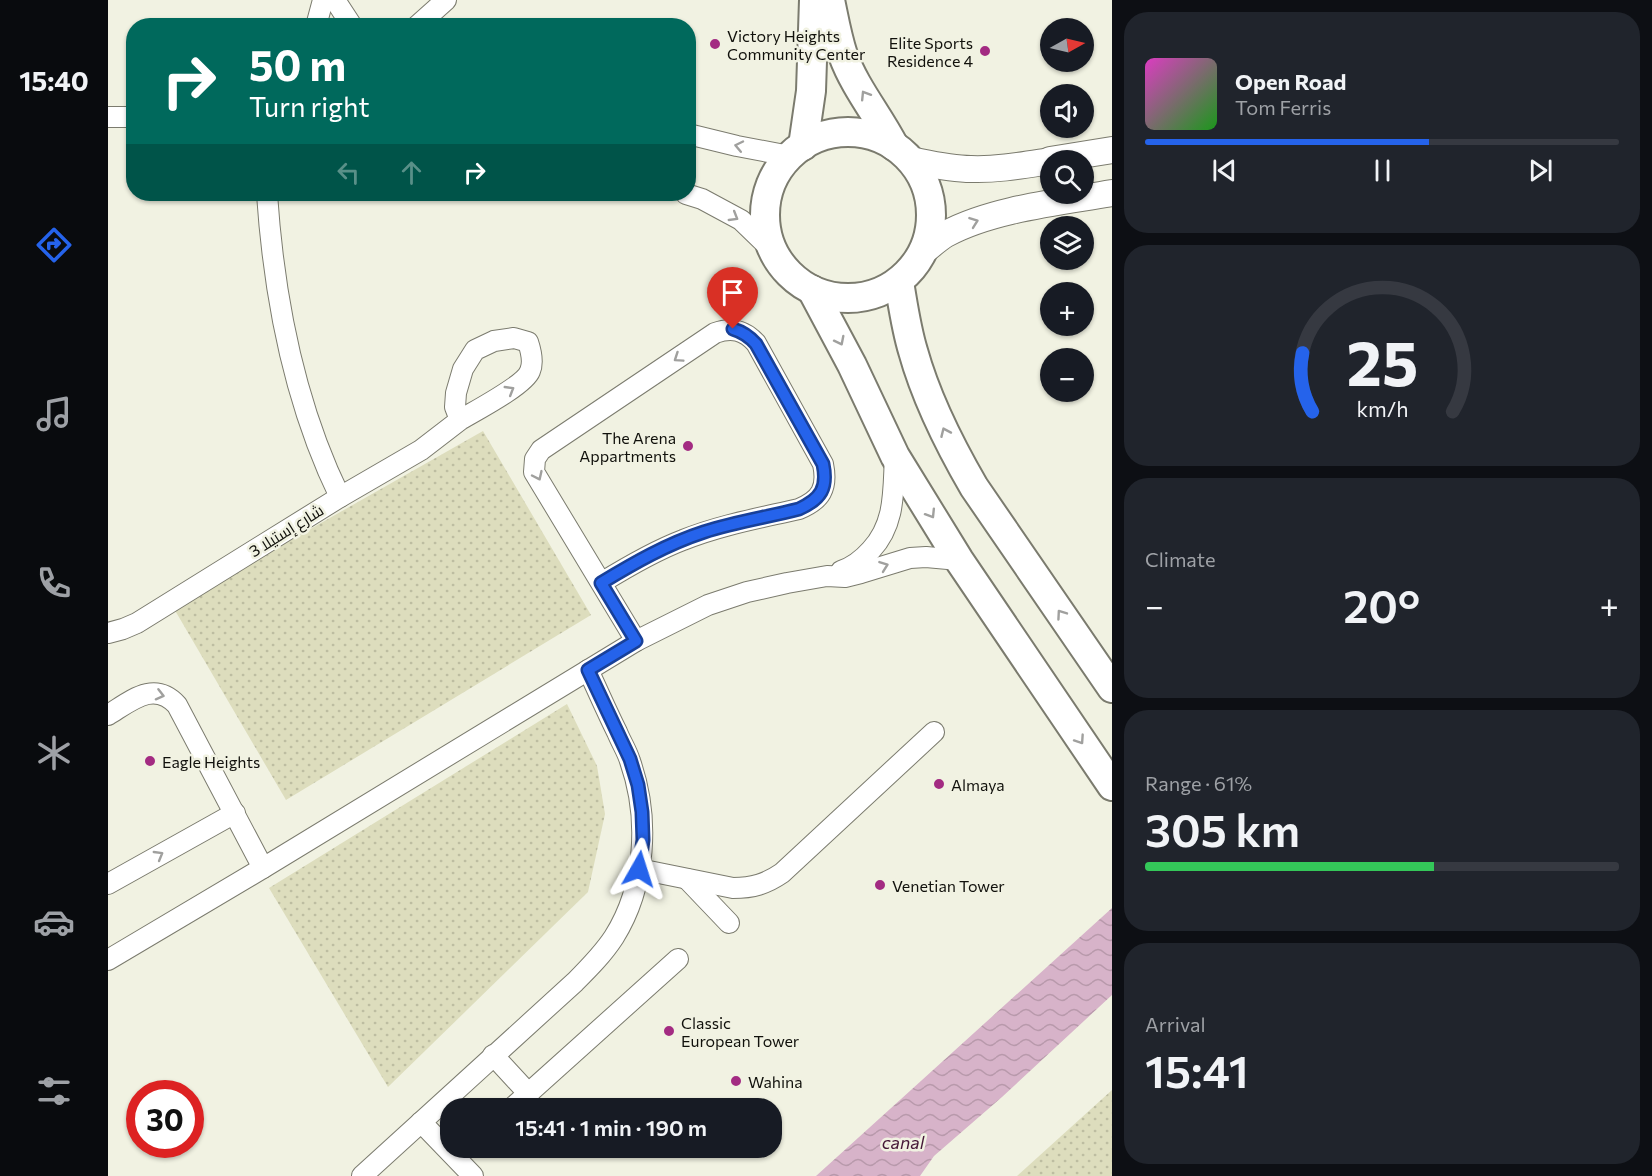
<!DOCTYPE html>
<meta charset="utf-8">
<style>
:root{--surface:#171b24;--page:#20242c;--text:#f1f3f6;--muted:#9ea1a6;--line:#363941;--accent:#2563eb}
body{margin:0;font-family:Commissioner,Cairo,sans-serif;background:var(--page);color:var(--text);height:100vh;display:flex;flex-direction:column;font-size:22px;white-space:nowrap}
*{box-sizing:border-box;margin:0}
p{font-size:20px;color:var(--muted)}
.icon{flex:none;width:33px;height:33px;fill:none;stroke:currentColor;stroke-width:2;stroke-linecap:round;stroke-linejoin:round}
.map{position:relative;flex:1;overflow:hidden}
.details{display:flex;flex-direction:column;gap:12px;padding:12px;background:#0d0f14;width:540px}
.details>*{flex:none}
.guide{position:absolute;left:18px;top:18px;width:570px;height:183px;border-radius:24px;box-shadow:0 2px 4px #0004;background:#00695c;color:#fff;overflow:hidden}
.needle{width:39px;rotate:82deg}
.controls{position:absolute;left:932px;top:18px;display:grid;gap:12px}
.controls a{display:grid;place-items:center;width:54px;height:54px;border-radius:50%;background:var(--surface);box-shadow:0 2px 4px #0004;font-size:30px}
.speed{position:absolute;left:18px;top:1080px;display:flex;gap:12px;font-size:30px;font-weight:700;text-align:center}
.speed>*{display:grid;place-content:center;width:78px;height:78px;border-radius:50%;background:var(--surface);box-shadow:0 2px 4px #0004;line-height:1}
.speed .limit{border:9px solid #d22;background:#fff;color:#111}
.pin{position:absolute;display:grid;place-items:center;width:51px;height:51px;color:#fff;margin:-62px -26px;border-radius:50% 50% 50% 0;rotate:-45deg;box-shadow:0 0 6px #0007}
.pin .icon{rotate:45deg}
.me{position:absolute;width:66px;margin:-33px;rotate:6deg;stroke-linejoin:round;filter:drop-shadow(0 0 4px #0008)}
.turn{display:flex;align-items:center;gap:21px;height:126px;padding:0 24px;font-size:27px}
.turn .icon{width:78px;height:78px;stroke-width:2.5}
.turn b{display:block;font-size:42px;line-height:51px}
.lanes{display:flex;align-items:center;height:57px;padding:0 24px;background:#0003;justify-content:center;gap:30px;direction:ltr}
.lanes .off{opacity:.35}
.big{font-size:45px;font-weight:600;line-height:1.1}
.details .widget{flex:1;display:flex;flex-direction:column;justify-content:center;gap:9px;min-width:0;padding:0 21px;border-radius:24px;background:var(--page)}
.details .dial{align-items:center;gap:0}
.dial svg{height:156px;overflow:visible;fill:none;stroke:var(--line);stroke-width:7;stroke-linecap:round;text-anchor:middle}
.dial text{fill:var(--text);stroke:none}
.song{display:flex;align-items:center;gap:18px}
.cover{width:72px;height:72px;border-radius:9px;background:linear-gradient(135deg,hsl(310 70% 55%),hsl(120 70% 35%))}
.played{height:6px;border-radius:3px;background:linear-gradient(90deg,var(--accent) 60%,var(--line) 60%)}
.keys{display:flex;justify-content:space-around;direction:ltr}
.heat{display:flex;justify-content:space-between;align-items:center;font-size:33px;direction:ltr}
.charge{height:9px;border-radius:4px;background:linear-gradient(90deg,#34c759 61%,var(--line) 0)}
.trip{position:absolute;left:332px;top:1098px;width:342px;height:60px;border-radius:24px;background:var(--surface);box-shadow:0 2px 4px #0004;font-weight:600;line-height:60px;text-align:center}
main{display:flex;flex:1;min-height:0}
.tab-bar{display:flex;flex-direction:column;width:108px;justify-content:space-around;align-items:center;background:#090b0e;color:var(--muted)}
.tab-bar .icon{width:42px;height:42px}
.tab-bar .selected{color:var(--accent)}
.tab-bar b{font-size:27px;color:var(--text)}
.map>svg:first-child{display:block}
.grass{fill:url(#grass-dots)}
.water{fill:url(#water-waves)}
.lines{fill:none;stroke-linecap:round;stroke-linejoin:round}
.minor-casing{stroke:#7b7b6e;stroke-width:22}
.tertiary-casing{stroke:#7b7b6e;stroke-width:28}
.secondary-casing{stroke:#7b7b6e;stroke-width:32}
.minor{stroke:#fff;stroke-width:20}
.tertiary{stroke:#fff;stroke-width:26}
.secondary{stroke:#fff;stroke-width:28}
.oneway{stroke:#a0a09e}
.route-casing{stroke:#184099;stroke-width:15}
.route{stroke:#2563eb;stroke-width:10}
.poi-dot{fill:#a32b82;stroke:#f1f2e2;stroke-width:2}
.labels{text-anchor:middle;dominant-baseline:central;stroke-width:5;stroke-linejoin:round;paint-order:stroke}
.poi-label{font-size:16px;fill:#11110c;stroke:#f1f2e2;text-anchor:start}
.street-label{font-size:16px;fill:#11110c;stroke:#f1f2e2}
.water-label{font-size:18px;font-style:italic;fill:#441736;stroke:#f1f2e2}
</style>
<main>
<nav class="tab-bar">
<b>15:40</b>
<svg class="icon selected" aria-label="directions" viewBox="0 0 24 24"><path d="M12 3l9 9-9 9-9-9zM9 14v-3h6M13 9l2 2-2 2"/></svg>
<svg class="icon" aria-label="music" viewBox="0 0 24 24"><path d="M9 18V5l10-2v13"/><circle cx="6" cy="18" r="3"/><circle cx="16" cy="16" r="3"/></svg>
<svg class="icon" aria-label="phone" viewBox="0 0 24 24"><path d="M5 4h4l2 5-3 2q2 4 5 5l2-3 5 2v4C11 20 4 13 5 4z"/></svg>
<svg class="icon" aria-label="climate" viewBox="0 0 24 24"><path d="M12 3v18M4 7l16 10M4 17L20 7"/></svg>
<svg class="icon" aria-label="car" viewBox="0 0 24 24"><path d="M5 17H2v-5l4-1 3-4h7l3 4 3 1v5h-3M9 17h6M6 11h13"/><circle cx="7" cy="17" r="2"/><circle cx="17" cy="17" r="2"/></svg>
<svg class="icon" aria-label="filters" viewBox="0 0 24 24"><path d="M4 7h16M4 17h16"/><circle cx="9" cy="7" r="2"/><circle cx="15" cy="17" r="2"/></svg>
</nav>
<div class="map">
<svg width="1004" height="1176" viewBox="0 0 1004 1176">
<defs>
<pattern id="grass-dots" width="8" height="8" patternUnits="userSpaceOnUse" patternTransform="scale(1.5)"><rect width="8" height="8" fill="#ddddbd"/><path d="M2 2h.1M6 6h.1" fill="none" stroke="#bdbda1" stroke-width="1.8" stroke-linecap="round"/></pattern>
<pattern id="water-waves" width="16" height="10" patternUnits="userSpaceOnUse" patternTransform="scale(1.5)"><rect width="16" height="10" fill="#d7b3c9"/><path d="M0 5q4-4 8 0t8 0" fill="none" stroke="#b899ab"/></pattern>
</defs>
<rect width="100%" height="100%" fill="#f1f2e2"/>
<g class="grass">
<path d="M 375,431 L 483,615 L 178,800 L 65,607 Z"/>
<path d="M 459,704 L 489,766 L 497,814 L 480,892 L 280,1087 L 161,888 Z"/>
<path d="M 1004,1090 L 1004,1176 L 909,1176 Z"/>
</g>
<path class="water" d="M 1004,908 L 1004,995 L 894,1097 L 826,1156 L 812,1176 L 708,1176 Z"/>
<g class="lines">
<defs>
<g id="minor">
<path d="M 227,0 L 244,26"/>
<path d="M 208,26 L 215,0"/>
<path d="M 309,26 L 338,0"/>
<path d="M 0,117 L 26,117"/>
<path d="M 580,134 L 629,146 L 682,156"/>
<path d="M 159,194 C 166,298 186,403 232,497"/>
<path d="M 578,194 L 594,199 L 633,220 L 667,253"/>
<path d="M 733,571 C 745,567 755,559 763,550 C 788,523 785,490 787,456"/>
<path d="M 493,583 C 519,567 546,551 575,540 C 612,525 652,518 691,509 C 713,500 720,488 715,464 L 648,343 C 636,330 624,327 607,333 L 433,450 L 427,459 L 426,472 L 528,641"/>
<path d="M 0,633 L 15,629 L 29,623 L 232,497 L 313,450 L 352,420 C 367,411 417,385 422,371 C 426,362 423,351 420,342 L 406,338 L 386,341 L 367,350 L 355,369 L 348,393 L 347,407 L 352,420"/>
<path d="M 0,715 C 23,701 46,680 69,705 L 155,868"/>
<path d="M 531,869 L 625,888 C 645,888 658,884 674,873 L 826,732"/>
<path d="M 579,879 L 621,923"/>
<path d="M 0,884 L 127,813"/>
<path d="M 0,960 L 155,868 L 528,641 L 600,605 L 639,592 L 679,583 L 719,576 L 737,577 L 753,573 L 802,558 L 818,557 L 851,560"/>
<path d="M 385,1055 L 421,1094"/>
<path d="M 404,1108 L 570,959"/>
<path d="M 313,1122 L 365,1176"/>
<path d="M 254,1176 L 467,982 C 481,968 495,954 506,937 C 538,886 542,818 522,761 C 519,751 513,742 509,732 C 499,712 490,691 480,670"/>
</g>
<g id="tertiary">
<path d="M 802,160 C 822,164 842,169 863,169 C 889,170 916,165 942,161"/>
<path d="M 942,160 L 1004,150"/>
<path d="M 816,251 C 823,245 830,239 838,234 C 884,209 952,202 1004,193"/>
</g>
<g id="secondary">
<path d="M 722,0 C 726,19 729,37 735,55 C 747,88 770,115 786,146"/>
<circle cx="740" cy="215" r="83"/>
<path d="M 695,146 L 703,91 L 706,0"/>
<path d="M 791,282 C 795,305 798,328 805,351 C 818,398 841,444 866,487 L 1004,688"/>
<path d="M 704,290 L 744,365 L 787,456 L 851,560 L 1004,786"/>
</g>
</defs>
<use href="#minor" class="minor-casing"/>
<use href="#tertiary" class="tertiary-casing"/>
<use href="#secondary" class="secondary-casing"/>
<use href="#minor" class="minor"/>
<use href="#tertiary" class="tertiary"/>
<use href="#secondary" class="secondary"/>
</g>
<defs><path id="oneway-chevron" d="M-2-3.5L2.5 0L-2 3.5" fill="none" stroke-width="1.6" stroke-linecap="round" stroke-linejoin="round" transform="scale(1.5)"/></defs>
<g class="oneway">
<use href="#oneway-chevron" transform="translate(757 95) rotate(-122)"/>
<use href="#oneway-chevron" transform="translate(631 146) rotate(-168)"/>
<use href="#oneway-chevron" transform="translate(626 217) rotate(31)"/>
<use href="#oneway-chevron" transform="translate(866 222) rotate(-20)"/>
<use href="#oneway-chevron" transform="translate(732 341) rotate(63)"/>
<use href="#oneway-chevron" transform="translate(570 358) rotate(146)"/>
<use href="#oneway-chevron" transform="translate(402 390) rotate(-31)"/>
<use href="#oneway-chevron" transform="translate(837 432) rotate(-114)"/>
<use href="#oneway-chevron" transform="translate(430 476) rotate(65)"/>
<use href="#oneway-chevron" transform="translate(823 514) rotate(58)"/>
<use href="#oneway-chevron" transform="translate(776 566) rotate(-20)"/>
<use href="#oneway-chevron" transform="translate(953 614) rotate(-125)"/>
<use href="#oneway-chevron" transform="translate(52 695) rotate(14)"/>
<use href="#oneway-chevron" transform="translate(972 740) rotate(56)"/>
<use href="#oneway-chevron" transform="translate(51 855) rotate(-30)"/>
</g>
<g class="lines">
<defs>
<path id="route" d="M 531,869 L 535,840 L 534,812 L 530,785 L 522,759 L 480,670 L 528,641 L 493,583 C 526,563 559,544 596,532 C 627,522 660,517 691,509 C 713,499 720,488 715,464 L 648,344 C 641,336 635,332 625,329"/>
</defs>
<use href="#route" class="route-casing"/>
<use href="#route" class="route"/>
</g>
<g class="poi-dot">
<circle cx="607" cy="44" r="6"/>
<circle cx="877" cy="51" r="6"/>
<circle cx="580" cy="446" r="6"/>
<circle cx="42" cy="761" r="6"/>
<circle cx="831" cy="784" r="6"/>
<circle cx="772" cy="885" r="6"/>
<circle cx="561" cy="1031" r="6"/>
<circle cx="628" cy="1081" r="6"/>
</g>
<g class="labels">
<g class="poi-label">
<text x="619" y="35">Victory Heights<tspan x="619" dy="18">Community Center</tspan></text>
<text x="865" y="42" text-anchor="end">Elite Sports<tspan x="865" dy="18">Residence 4</tspan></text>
<text x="568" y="437" text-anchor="end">The Arena<tspan x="568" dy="18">Appartments</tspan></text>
<text x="54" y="761">Eagle Heights</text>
<text x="843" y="784">Almaya</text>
<text x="784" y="885">Venetian Tower</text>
<text x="573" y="1022">Classic<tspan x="573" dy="18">European Tower</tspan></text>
<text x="640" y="1081">Wahina</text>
</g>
<g class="street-label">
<text transform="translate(178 530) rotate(-32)">شارع إستيلا 3</text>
</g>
<g class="water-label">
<text x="795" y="1142">canal</text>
</g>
</g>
</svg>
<div class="controls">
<a><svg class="needle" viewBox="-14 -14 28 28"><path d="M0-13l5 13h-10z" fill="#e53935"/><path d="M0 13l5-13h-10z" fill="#9ea1a6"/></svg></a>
<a><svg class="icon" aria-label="sound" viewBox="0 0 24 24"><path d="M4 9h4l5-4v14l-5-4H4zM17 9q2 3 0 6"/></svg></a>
<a><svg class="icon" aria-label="search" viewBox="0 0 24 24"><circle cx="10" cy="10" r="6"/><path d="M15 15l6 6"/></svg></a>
<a><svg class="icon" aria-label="layers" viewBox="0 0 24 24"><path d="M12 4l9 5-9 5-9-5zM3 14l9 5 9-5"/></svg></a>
<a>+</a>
<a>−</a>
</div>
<div class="speed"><div class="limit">30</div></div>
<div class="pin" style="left:625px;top:329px;background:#d93025"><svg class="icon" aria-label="arrive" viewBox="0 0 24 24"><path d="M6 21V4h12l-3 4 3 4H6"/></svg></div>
<svg class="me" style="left:531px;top:869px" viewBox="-20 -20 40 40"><path d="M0-17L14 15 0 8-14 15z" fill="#2563eb" stroke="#fff" stroke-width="4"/></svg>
<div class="trip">15:41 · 1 min · 190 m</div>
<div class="guide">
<div class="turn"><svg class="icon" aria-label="right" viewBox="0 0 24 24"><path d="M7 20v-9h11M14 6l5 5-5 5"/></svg><div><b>50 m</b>Turn right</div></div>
<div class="lanes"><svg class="icon off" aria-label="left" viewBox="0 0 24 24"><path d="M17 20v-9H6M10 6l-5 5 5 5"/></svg><svg class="icon off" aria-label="ahead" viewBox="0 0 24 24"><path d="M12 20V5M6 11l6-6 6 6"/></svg><svg class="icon" aria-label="right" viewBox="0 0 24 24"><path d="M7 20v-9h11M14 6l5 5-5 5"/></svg></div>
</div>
</div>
<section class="details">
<div class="widget">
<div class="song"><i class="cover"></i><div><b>Open Road</b><p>Tom Ferris</p></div></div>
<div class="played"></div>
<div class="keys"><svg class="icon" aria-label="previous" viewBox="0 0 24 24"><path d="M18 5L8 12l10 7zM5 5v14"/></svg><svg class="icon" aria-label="pause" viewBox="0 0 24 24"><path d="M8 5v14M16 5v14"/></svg><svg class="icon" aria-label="next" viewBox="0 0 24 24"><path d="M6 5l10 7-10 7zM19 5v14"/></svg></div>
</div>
<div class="widget dial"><svg viewBox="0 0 100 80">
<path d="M14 69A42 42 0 1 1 86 69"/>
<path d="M14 69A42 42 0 0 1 9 39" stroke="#2563eb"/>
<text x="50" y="56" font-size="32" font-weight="700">25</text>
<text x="50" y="72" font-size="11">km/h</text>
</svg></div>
<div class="widget"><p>Climate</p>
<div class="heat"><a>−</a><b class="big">20°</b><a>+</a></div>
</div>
<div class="widget"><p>Range · 61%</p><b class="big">305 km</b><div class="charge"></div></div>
<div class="widget"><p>Arrival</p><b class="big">15:41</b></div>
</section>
</main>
